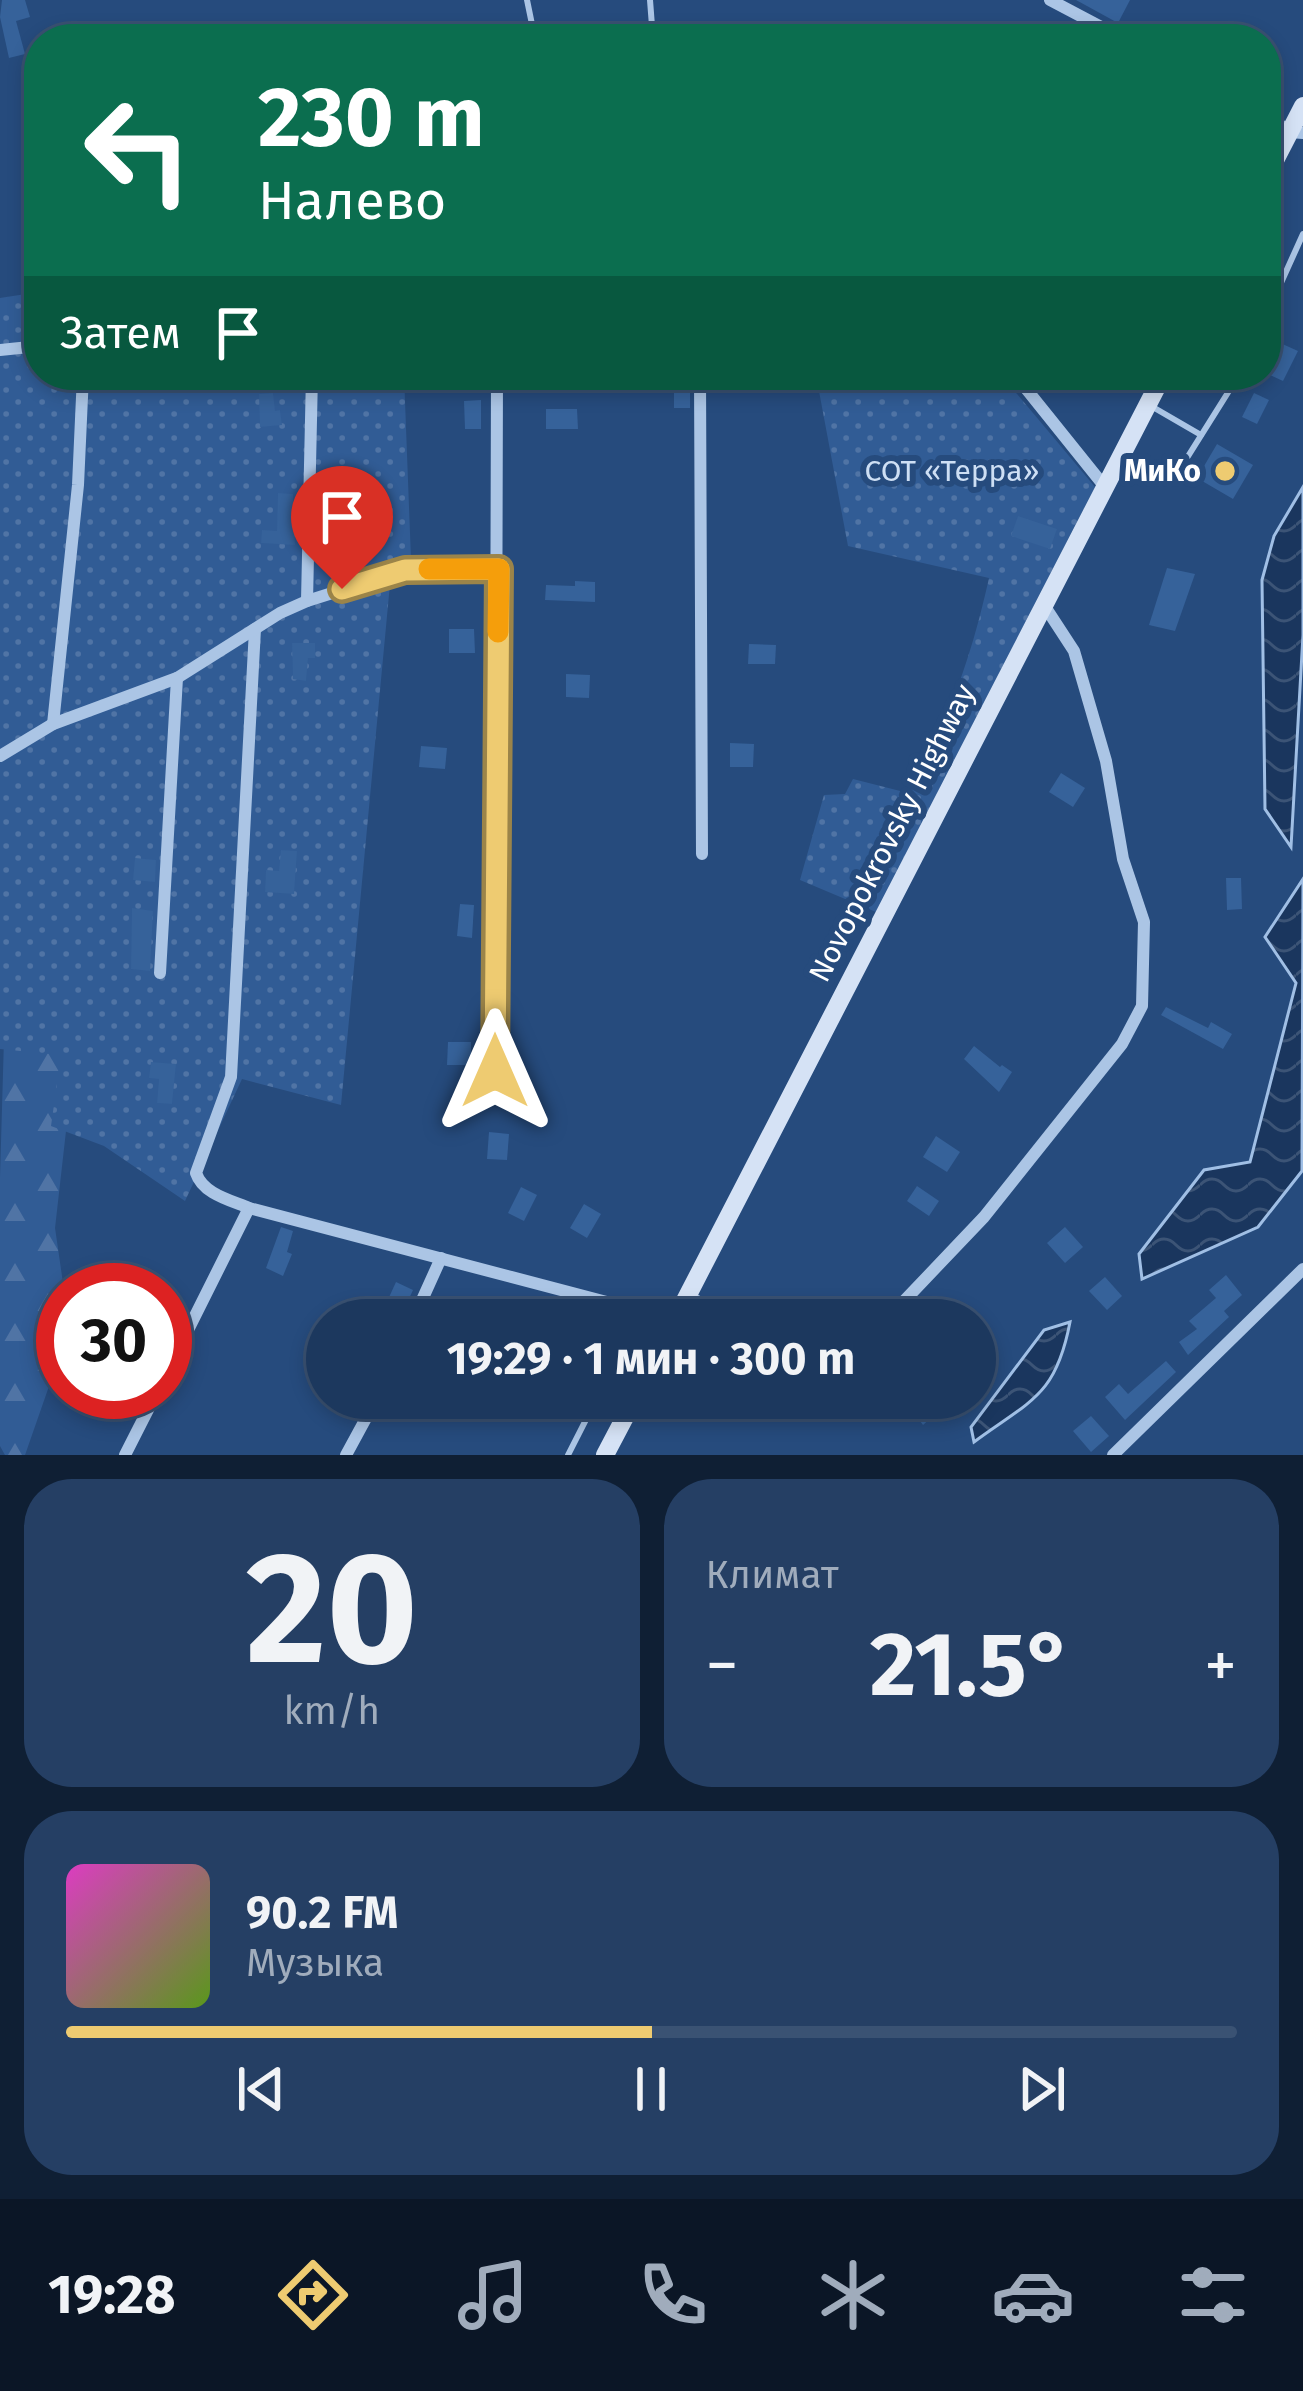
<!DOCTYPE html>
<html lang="ru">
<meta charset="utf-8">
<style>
:root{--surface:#1c385e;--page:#253f64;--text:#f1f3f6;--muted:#a0acbc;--line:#3a5273;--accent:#eecb71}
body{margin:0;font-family:"Fira Sans",sans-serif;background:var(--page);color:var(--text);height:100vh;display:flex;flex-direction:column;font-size:45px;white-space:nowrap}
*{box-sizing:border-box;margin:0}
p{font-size:39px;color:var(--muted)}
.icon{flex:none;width:66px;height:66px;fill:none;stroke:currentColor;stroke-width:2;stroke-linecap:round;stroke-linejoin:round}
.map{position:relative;height:1455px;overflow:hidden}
.drawer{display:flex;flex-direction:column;gap:24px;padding:24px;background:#0f1f34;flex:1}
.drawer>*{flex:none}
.guide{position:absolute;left:24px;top:24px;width:1257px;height:366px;border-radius:48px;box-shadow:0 6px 18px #0003,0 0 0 3px var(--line);background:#0b6e4f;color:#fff;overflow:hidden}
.speed{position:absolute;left:36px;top:1263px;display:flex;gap:24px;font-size:60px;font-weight:700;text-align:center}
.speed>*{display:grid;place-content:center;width:156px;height:156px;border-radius:50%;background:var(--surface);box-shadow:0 6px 18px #0003,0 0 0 3px var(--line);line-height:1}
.speed .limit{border:18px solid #d22;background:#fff;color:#111}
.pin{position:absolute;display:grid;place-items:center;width:102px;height:102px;color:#fff;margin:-123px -51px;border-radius:50% 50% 50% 0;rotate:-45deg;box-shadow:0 0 12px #0007}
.pin .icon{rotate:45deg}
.me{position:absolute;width:132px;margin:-66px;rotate:0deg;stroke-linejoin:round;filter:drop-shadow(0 0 9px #0008)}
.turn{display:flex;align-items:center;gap:42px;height:252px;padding:0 36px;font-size:54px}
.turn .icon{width:156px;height:156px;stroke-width:2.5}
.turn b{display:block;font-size:84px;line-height:102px}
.then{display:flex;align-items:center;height:114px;padding:0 36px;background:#0003;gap:24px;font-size:45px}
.big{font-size:90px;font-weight:700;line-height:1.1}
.drawer .card{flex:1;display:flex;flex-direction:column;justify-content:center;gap:18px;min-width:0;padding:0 42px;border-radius:48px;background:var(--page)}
.drawer .dial{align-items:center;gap:0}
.dial b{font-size:156px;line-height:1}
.song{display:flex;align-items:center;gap:36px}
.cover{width:144px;height:144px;border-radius:18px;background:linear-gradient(135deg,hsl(310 70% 55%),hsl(90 70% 35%))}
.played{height:12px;border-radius:6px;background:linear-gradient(90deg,var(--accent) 50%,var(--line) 50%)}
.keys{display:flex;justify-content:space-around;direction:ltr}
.heat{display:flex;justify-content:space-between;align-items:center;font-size:66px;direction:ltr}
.drawer .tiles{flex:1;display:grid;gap:24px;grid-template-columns:1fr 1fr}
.card:last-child{grid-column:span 2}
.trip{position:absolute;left:306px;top:1299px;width:690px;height:120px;border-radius:60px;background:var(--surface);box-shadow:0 6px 18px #0003,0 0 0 3px var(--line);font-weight:700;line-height:120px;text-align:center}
.menu{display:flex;height:192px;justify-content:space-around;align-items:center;background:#0b1626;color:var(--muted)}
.menu .icon{width:84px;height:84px}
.menu .current{color:var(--accent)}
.menu b{font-size:54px;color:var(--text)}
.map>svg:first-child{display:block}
.forest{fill:url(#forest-firs)}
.garden{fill:url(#garden-dots)}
.water{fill:url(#water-waves);stroke:#a0bfe5;stroke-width:3}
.building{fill:#36629a}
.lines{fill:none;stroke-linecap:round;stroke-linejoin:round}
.service{stroke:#abc5e5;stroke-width:6}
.minor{stroke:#abc5e5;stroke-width:12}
.secondary{stroke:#d5e2f5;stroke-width:18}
.route-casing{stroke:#9b8449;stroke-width:30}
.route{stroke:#eecb71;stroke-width:21}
.slow{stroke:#f59e0b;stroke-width:21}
.poi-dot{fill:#eecb71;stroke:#264b7d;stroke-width:4.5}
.labels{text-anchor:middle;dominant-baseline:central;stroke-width:12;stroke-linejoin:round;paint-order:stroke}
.park-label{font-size:30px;fill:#cedff4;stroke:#264b7d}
.poi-label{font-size:30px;font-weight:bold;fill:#fff;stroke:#264b7d;text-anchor:end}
.street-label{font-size:30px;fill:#fff;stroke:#264b7d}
</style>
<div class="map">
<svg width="1303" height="1455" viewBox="0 0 1303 1455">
<defs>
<pattern id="forest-firs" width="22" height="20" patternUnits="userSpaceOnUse" patternTransform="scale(3)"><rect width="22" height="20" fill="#315c95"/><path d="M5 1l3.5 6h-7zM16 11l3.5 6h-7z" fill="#5074a5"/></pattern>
<pattern id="garden-dots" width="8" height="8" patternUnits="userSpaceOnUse" patternTransform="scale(3)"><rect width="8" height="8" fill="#315c95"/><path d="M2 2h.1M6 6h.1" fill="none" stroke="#5074a5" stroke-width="1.8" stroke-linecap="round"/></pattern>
<pattern id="water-waves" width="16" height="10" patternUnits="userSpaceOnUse" patternTransform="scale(3)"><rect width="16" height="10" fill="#1a365e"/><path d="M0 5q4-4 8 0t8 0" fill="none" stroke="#3c5476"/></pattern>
</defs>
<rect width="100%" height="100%" fill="#264b7d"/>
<path class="forest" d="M 46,790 L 67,1122 L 55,1228 L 64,1290 L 63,1346 L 25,1455 L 5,1455 L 0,1446 L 0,1178 L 10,831 Z"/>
<g class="garden">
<path d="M 39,292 L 39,375 L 404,375 L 411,560 L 390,584 L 341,1105 L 242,1079 L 185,1201 L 104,1146 L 51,1126 L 61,1055 L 0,1049 L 0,298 Z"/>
<path d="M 816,375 L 1001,375 L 1095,487 L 876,912 L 800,880 L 824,795 L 845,794 L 853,779 L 908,793 C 949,720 971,659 989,578 L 848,546 Z"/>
</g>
<g class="water">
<path d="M 1303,487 L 1303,635 L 1291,847 L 1265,809 L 1262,580 L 1274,536 Z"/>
<path d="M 1303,879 L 1302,1171 L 1258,1227 L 1142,1279 L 1139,1254 L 1204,1170 L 1250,1162 L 1296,983 L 1265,937 Z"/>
<path d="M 1070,1322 C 1056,1396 1031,1400 974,1442 L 971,1427 L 1044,1330 Z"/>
</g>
<g class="building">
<path d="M 2,0 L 25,0 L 30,17 L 16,21 L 25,54 L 9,58 L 0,17 Z"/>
<path d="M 1076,0 L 1130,0 L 1118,23 Z"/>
<path d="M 1278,342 L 1298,351 L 1283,381 L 1266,373 Z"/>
<path d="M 668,375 L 690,375 L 690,408 L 674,408 L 674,387 L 668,387 Z"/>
<path d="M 273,393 L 275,411 L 280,410 L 282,425 L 260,427 L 259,394 Z"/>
<path d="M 1254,393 L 1269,400 L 1257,424 L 1242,417 Z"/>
<path d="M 481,400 L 481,429 L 465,429 L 464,401 Z"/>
<path d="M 546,409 L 577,409 L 578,429 L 546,429 Z"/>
<path d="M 1217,444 L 1253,465 L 1233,499 L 1197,478 Z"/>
<path d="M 278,493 L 293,494 L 295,545 L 261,543 L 262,530 L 277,531 Z"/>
<path d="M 1018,516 L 1057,529 L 1050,549 L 1011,536 Z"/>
<path d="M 1167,568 L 1195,574 L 1175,631 L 1149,625 Z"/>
<path d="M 575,581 L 595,582 L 595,602 L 545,600 L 546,585 L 575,586 Z"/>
<path d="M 449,629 L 474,629 L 475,653 L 449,653 Z"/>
<path d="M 292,643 L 315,643 L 315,658 L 308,658 L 306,681 L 293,679 Z"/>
<path d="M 749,644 L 776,645 L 775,664 L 748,664 Z"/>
<path d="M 566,674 L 590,675 L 589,698 L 566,697 Z"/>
<path d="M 730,743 L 754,744 L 753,767 L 730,767 Z"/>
<path d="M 421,746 L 447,748 L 445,769 L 419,767 Z"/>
<path d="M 1061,773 L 1085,788 L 1073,807 L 1049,792 Z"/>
<path d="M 281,850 L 297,851 L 294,894 L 265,892 L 266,870 L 279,871 Z"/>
<path d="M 135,858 L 156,860 L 155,882 L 133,880 Z"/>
<path d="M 1226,878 L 1241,878 L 1242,909 L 1227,910 Z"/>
<path d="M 460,904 L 474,905 L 472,938 L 457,936 Z"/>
<path d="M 132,908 L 153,911 L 150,971 L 131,969 Z"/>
<path d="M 1166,1007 L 1208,1028 L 1211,1022 L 1232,1034 L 1223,1049 L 1161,1015 Z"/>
<path d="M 448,1042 L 471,1042 L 471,1065 L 447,1065 Z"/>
<path d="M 974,1046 L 1000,1067 L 1002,1065 L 1012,1072 L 999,1092 L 964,1059 Z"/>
<path d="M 151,1062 L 176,1064 L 172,1104 L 157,1103 L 159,1079 L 149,1078 Z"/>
<path d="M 489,1132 L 509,1134 L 507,1160 L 487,1159 Z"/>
<path d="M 936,1136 L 960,1152 L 947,1172 L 923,1157 Z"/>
<path d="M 917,1186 L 939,1201 L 929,1216 L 907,1201 Z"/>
<path d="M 521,1187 L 537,1195 L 524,1221 L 508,1213 Z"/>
<path d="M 584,1204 L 601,1214 L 587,1238 L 570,1228 Z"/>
<path d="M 281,1227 L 293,1231 L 287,1252 L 292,1254 L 283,1276 L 266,1268 Z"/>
<path d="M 1065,1227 L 1083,1247 L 1065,1263 L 1047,1243 Z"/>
<path d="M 1226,1275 L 1242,1295 L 1224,1311 L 1229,1317 L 1188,1355 L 1179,1342 L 1197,1329 L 1189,1321 L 1216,1298 L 1209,1290 Z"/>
<path d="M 1105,1277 L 1122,1296 L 1107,1310 L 1089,1291 Z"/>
<path d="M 396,1282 L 413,1290 L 402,1314 L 385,1306 Z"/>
<path d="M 1166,1361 L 1176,1372 L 1125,1420 L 1105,1397 L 1119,1384 L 1128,1394 Z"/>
<path d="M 914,1398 L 930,1398 L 940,1410 L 923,1425 L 907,1404 Z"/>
<path d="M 1091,1416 L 1109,1436 L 1091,1452 L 1073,1431 Z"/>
</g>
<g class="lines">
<g class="service">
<path d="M 527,0 L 535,39"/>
<path d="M 650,0 L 653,39"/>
<path d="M 275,39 C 324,22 350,21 399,39"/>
<path d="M 1266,316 L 1303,234"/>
<path d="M 1151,406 L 1201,435"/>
<path d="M 1175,477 L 1239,375"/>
<path d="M 568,1455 L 597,1398"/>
</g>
<g class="minor">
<path d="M 1050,0 L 1124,39"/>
<path d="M 1266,115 L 1290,132 L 1303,133"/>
<path d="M 0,350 L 39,346"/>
<path d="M 700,375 L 702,854"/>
<path d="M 1015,375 L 1105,487"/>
<path d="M 307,601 L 312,375"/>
<path d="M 255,629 L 231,1077 L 196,1173 C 203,1194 230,1200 249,1208 L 675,1320"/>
<path d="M 53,724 L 78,485 L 83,375"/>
<path d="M 0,756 L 53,724 L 177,678 L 280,613 L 307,601 L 405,570 L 499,569"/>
<path d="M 160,973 L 177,678"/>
<path d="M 495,1071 L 497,375"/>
<path d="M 688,1295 L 725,1320"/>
<path d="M 413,1320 L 441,1258"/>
<path d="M 886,1320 L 984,1217 L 1122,1044 L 1142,1006 L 1144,922 L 1123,859 L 1106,761 L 1074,651 L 1044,605"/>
<path d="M 165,1376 L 249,1208"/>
<path d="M 125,1455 L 157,1392"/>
<path d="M 346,1455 L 377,1398"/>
<path d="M 1113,1455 L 1303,1269"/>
</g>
<g class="secondary">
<path d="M 1266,178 L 1303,106"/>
<path d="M 675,1320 L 1163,375"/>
<path d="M 605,1455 L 635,1398"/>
</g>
</g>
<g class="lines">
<defs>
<path id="route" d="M 342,589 L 405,570 L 499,569 L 495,1071"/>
</defs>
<use href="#route" class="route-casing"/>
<use href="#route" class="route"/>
<path class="slow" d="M 429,569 L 499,569 L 498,632"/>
</g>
<circle class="poi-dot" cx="1225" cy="471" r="12"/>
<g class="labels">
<g class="park-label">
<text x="952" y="471">СОТ «Терра»</text>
</g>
<g class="poi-label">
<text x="1201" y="471">МиКо</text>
</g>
<g class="street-label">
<text transform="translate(892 833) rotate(-63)">Novopokrovsky Highway</text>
</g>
</g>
</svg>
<div class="speed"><div class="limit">30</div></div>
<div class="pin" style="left:342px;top:589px;background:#d93025"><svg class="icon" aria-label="arrive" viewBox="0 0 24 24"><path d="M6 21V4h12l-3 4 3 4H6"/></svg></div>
<svg class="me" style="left:495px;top:1071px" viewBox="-20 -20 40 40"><path d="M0-17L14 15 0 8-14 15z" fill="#eecb71" stroke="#fff" stroke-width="4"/></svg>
<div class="trip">19:29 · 1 мин · 300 m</div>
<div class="guide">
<div class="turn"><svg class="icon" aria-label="left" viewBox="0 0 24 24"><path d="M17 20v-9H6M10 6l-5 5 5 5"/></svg><div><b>230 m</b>Налево</div></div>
<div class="then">Затем<svg class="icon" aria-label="arrive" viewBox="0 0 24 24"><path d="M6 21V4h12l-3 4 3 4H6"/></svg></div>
</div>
</div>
<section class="drawer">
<div class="tiles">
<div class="card dial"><b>20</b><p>km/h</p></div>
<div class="card"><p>Климат</p>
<div class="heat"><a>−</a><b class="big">21.5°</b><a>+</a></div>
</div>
<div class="card">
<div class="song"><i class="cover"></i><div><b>90.2 FM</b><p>Музыка</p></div></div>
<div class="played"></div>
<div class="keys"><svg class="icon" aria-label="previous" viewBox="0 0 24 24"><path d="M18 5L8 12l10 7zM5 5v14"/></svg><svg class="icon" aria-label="pause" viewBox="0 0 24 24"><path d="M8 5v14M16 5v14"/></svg><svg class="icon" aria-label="next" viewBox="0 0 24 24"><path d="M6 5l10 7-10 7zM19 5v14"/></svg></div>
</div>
</div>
</section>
<nav class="menu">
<b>19:28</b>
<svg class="icon current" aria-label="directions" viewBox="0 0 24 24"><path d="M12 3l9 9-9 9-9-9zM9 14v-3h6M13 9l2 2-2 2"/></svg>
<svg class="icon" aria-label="music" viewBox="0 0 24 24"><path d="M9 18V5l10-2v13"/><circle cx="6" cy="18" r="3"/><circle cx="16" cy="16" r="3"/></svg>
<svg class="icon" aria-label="phone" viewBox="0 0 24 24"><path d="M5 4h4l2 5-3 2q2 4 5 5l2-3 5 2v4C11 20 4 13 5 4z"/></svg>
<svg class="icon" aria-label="climate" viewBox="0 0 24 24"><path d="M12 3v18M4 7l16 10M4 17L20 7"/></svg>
<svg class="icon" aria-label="car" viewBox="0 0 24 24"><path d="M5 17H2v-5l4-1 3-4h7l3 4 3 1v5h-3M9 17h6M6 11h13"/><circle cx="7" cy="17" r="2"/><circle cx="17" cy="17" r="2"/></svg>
<svg class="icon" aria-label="filters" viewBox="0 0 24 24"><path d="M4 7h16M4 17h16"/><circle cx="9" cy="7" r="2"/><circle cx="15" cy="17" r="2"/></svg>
</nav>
